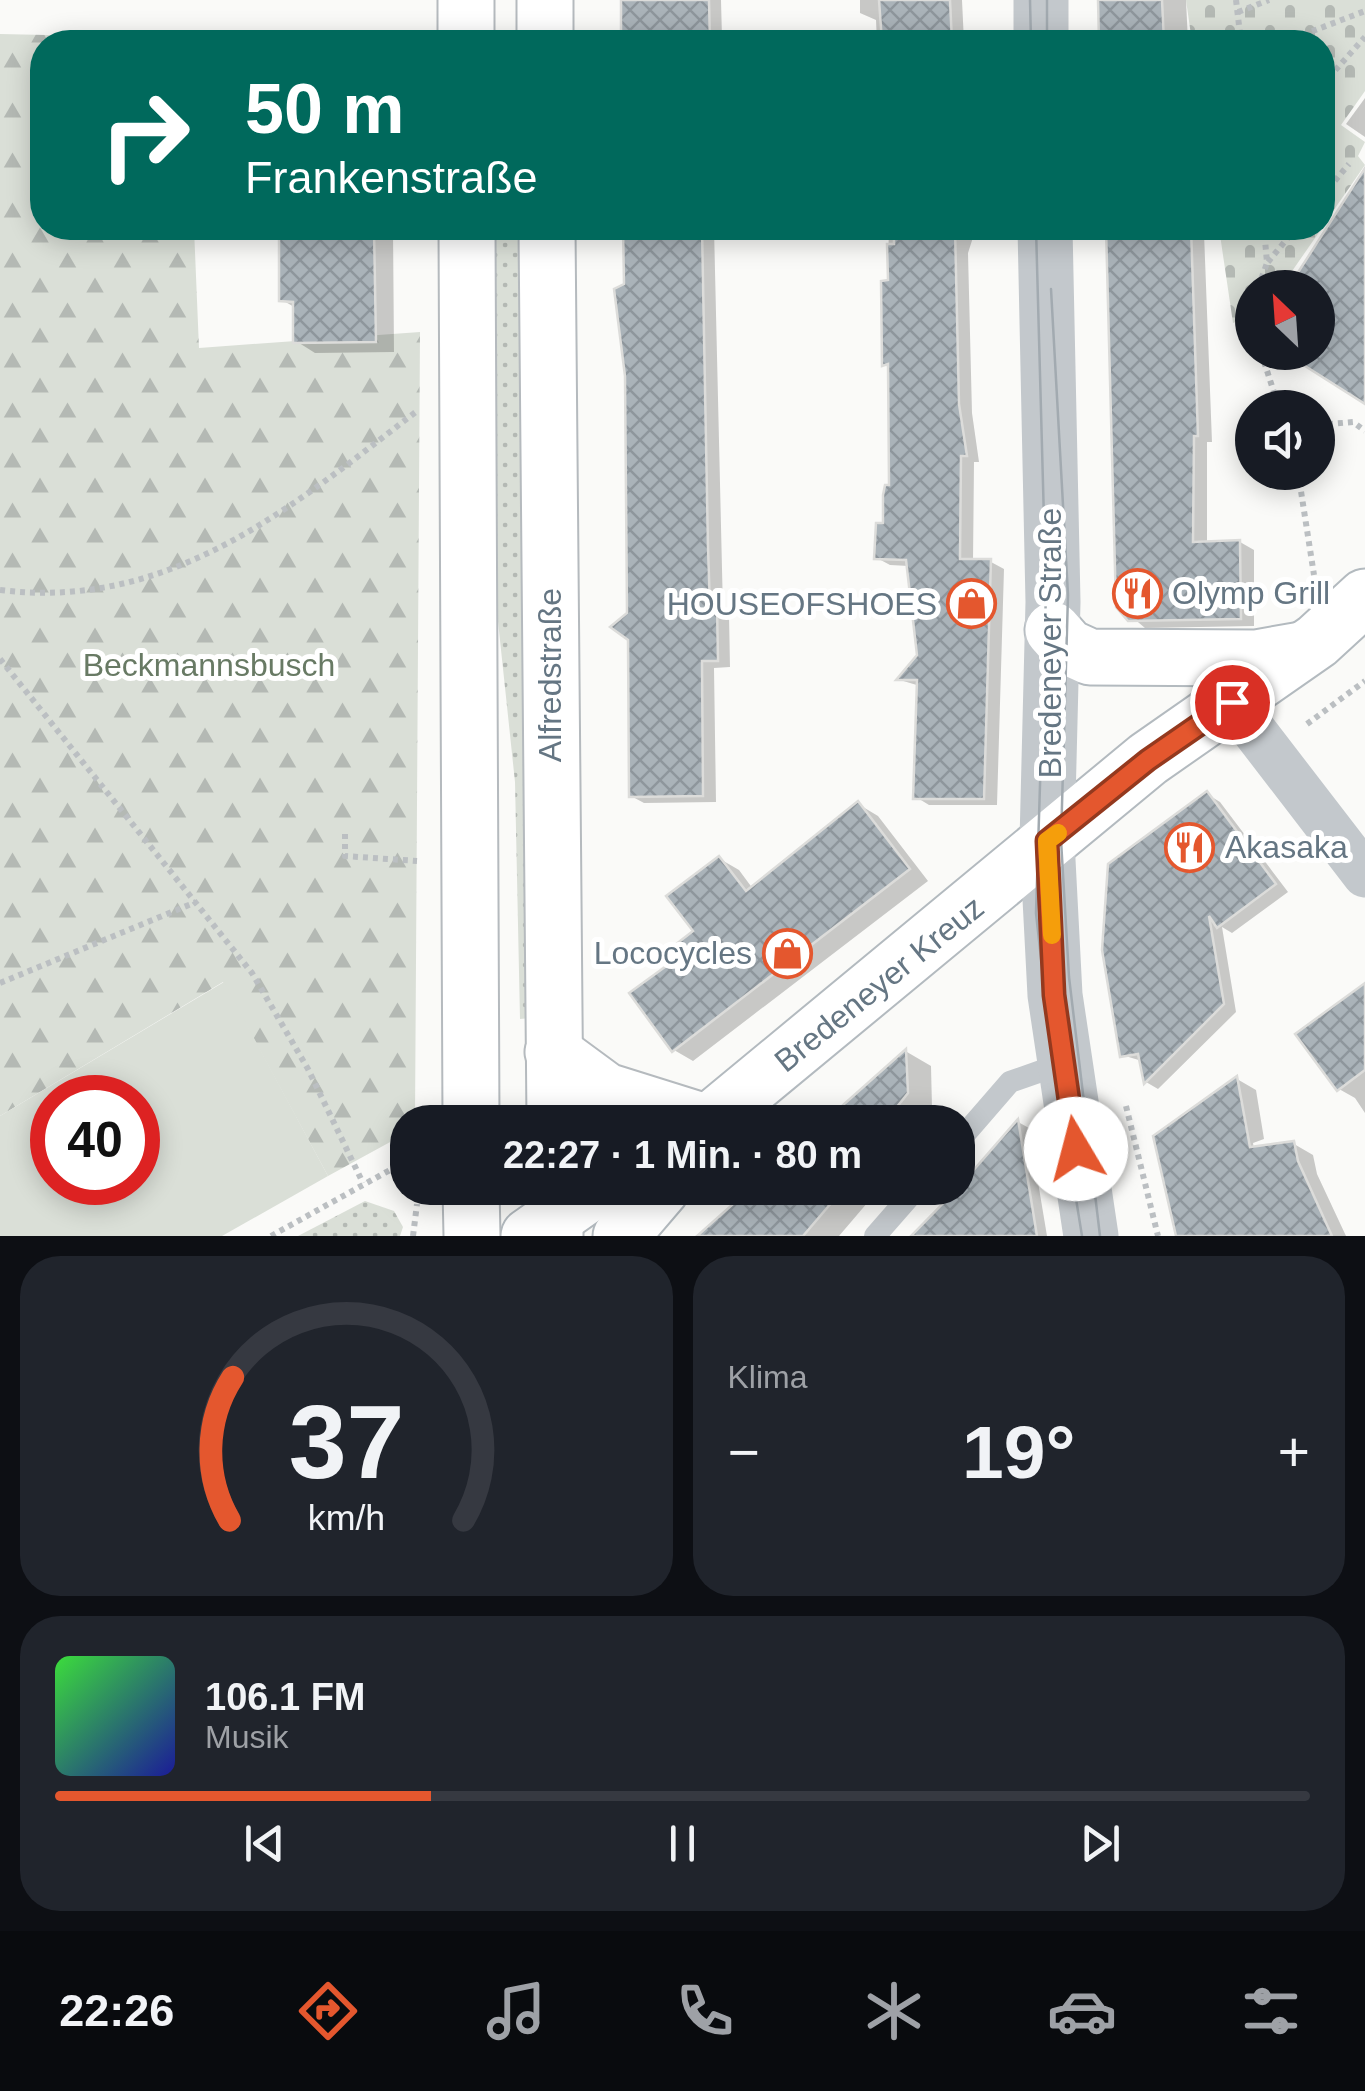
<!DOCTYPE html>
<html lang="de">
<meta charset="utf-8">
<style>
:root{--surface:#171b24;--page:#20242c;--text:#f1f3f6;--muted:#9ea1a6;--line:#363941;--accent:#e4572e}
body{margin:0;font-family:Helvetica,sans-serif;background:var(--page);color:var(--text);height:100vh;display:flex;flex-direction:column;font-size:38px;white-space:nowrap}
*{box-sizing:border-box;margin:0}
p{font-size:32px;color:var(--muted)}
.icon{flex:none;width:55px;height:55px;fill:none;stroke:currentColor;stroke-width:2;stroke-linecap:round;stroke-linejoin:round}
.map{position:relative;height:1236px;overflow:hidden}
.details{display:flex;flex-direction:column;gap:20px;padding:20px;background:#0d0f14;flex:1}
.details>*{flex:none}
.hud{position:absolute;left:30px;top:30px;width:1305px;height:210px;border-radius:40px;box-shadow:0 5px 25px #0003;background:#00695c;color:#fff;overflow:hidden}
.needle{width:65px;rotate:335deg}
.fabs{position:absolute;left:1235px;top:270px;display:grid;gap:20px}
.fabs a{display:grid;place-items:center;width:100px;height:100px;border-radius:50%;background:var(--surface);box-shadow:0 5px 25px #0003;font-size:50px}
.speed{position:absolute;left:30px;top:1075px;display:flex;gap:20px;font-size:50px;font-weight:700;text-align:center}
.speed>*{display:grid;place-content:center;width:130px;height:130px;border-radius:50%;background:var(--surface);box-shadow:0 5px 25px #0003;line-height:1}
.speed .limit{border:15px solid #d22;background:#fff;color:#111}
.pin{position:absolute;display:grid;place-items:center;width:85px;height:85px;color:#fff;margin:-42px;border:5px solid #fff;border-radius:50%;box-shadow:0 2px 10px #0007}
.me{position:absolute;width:110px;margin:-55px;rotate:352deg;stroke-linejoin:round;filter:drop-shadow(0 0 8px #0008)}
.turn{display:flex;align-items:center;gap:35px;height:210px;padding:0 50px;font-size:45px}
.turn .icon{width:130px;height:130px;stroke-width:2.5}
.turn b{display:block;font-size:70px;line-height:85px}
.big{font-size:75px;font-weight:700;line-height:1.1}
.details .card{flex:1;display:flex;flex-direction:column;justify-content:center;gap:15px;min-width:0;padding:0 35px;border-radius:40px;background:var(--page)}
.details .dial{align-items:center;gap:0}
.dial svg{height:260px;overflow:visible;fill:none;stroke:var(--line);stroke-width:7;stroke-linecap:round;text-anchor:middle}
.dial text{fill:var(--text);stroke:none}
.song{display:flex;align-items:center;gap:30px}
.cover{width:120px;height:120px;border-radius:15px;background:linear-gradient(135deg,hsl(120 70% 55%),hsl(240 70% 35%))}
.played{height:10px;border-radius:5px;background:linear-gradient(90deg,var(--accent) 30%,var(--line) 30%)}
.keys{display:flex;justify-content:space-around;direction:ltr}
.heat{display:flex;justify-content:space-between;align-items:center;font-size:55px;direction:ltr}
.details .tiles{flex:1;display:grid;gap:20px;grid-template-columns:1fr 1fr}
.card:last-child{grid-column:span 2}
.trip{position:absolute;left:390px;top:1105px;width:585px;height:100px;border-radius:40px;background:var(--surface);box-shadow:0 5px 25px #0003;font-weight:700;line-height:100px;text-align:center}
.tab-bar{display:flex;height:160px;justify-content:space-around;align-items:center;background:#090b0e;color:var(--muted)}
.tab-bar .icon{width:70px;height:70px}
.tab-bar .selected{color:var(--accent)}
.tab-bar b{font-size:45px;color:var(--text)}
.map>svg:first-child{display:block}
.grass{fill:url(#grass-dots)}
.forest{fill:url(#forest-firs)}
.cemetery{fill:url(#cemetery-stones)}
.garden{fill:#dadfd7;fill-rule:evenodd}
.shadow{fill:#0003}
.building{fill:url(#building-cross-hatch);stroke:#dcdcda;stroke-width:2.5}
.lines{fill:none;stroke-linecap:round;stroke-linejoin:round}
.secondary-casing{stroke:#b3babf;stroke-width:59}
.primary-casing{stroke:#b5babe;stroke-width:59}
.path{stroke:#bbbfc2;stroke-width:6;stroke-dasharray:5 5;stroke-linecap:butt}
.service{stroke:#c3c8cc;stroke-width:22}
.minor{stroke:#c3c8cc;stroke-width:45}
.tertiary{stroke:#c3c8cc;stroke-width:55}
.secondary{stroke:#fff;stroke-width:55}
.primary{stroke:#fff;stroke-width:55}
.tram{stroke:#a2aab0;stroke-width:2.5}
.route-casing{stroke:#94391e;stroke-width:25}
.route{stroke:#e4572e;stroke-width:18}
.slow{stroke:#f59e0b;stroke-width:18}
.labels{text-anchor:middle;dominant-baseline:central;stroke-width:10;stroke-linejoin:round;paint-order:stroke}
.poi-label{font-size:32px;fill:#657683;stroke:#fff;text-anchor:start}
.street-label{font-size:32px;fill:#657683;stroke:#fff}
.park-label{font-size:32px;fill:#687a64;stroke:#fff}
</style>
<div class="map">
<svg width="1365" height="1236" viewBox="0 0 1365 1236">
<defs>
<pattern id="grass-dots" width="8" height="8" patternUnits="userSpaceOnUse" patternTransform="scale(2.5)"><rect width="8" height="8" fill="#dadfd7"/><path d="M2 2h.1M6 6h.1" fill="none" stroke="#b4b9b4" stroke-width="1.8" stroke-linecap="round"/></pattern>
<pattern id="forest-firs" width="22" height="20" patternUnits="userSpaceOnUse" patternTransform="scale(2.5)"><rect width="22" height="20" fill="#dadfd7"/><path d="M5 1l3.5 6h-7zM16 11l3.5 6h-7z" fill="#b4b9b4"/></pattern>
<pattern id="cemetery-stones" width="16" height="16" patternUnits="userSpaceOnUse" patternTransform="scale(2.5)"><rect width="16" height="16" fill="#dadfd7"/><path d="M2 7V4a2 2 0 0 1 4 0v3zM10 15v-3a2 2 0 0 1 4 0v3z" fill="#b4b9b4"/></pattern>
<pattern id="building-cross-hatch" width="8" height="8" patternUnits="userSpaceOnUse" patternTransform="scale(2.5)"><rect width="8" height="8" fill="#aab3b9"/><path d="M0 0l8 8M0 8l8-8" fill="none" stroke="#8e969c"/></pattern>
</defs>
<rect width="100%" height="100%" fill="#fafaf8"/>
<g class="grass">
<path d="M 490,228 L 517,228 L 521,284 L 531,1018 L 520,1019 L 515,782 L 497,612 Z"/>
<path d="M 365,1201 L 394,1211 L 403,1227 L 400,1236 L 298,1236 Z"/>
</g>
<path class="forest" d="M 0,34 L 185,38 L 185,42 L 42,42 L 42,228 L 194,228 L 199,348 L 420,332 L 415,1119 L 408,1122 L 403,1135 L 328,1176 L 223,982 L 0,1116 Z"/>
<g class="cemetery">
<path d="M 1186,0 L 1365,0 L 1365,91 L 1341,125 L 1365,142 L 1358,156 L 1365,165 L 1322,227 L 1322,42 L 1192,42 Z"/>
<path d="M 1219,228 L 1322,228 L 1281,287 L 1252,288 L 1252,316 L 1233,323 Z"/>
</g>
<path class="garden" d="M 224,982 L 328,1176 L 222,1236 L 0,1236 L 0,1116 ZM 52,1098 L 138,1098 L 138,1182 L 52,1182 Z"/>
<g class="shadow">
<path d="M 624,0 L 721,0 L 722,38 L 731,42 L 624,42 Z"/>
<path d="M 860,0 L 962,0 L 964,42 L 877,42 L 876,20 L 860,13 Z"/>
<path d="M 1100,0 L 1186,0 L 1188,42 L 1101,42 Z"/>
<path d="M 1365,98 L 1365,137 L 1346,124 Z"/>
<path d="M 281,228 L 393,228 L 394,352 L 315,353 L 296,341 L 296,308 L 282,300 Z"/>
<path d="M 626,228 L 714,228 L 723,611 L 729,615 L 730,667 L 714,668 L 716,802 L 644,803 L 631,796 Z"/>
<path d="M 889,228 L 976,228 L 968,253 L 972,413 L 979,462 L 974,462 L 973,562 L 991,562 L 1004,569 L 997,805 L 929,805 L 916,797 L 920,686 L 900,680 L 920,656 L 909,566 L 890,565 L 877,558 L 892,488 L 891,369 L 885,365 Z"/>
<path d="M 1107,228 L 1197,228 L 1204,233 L 1212,442 L 1207,442 L 1207,544 L 1240,542 L 1254,550 L 1254,626 L 1145,628 L 1119,606 Z"/>
<path d="M 1207,794 L 1220,802 L 1288,892 L 1232,933 L 1222,927 L 1236,1012 L 1158,1089 L 1146,1082 L 1142,1061 L 1122,1055 Z"/>
<path d="M 858,804 L 878,816 L 928,881 L 693,1061 L 674,1050 L 672,964 L 697,931 L 720,859 L 739,870 L 753,889 Z"/>
<path d="M 1365,986 L 1365,1113 L 1355,1098 L 1339,1089 Z"/>
<path d="M 907,1052 L 931,1066 L 932,1108 L 920,1122 L 829,1122 Z"/>
<path d="M 1237,1079 L 1256,1090 L 1264,1139 L 1253,1143 L 1254,1149 L 1294,1144 L 1313,1155 L 1317,1174 L 1346,1236 L 1179,1236 Z"/>
<path d="M 1018,1122 L 1029,1128 L 1047,1236 L 939,1236 L 925,1224 Z"/>
<path d="M 757,1188 L 870,1188 L 874,1195 L 839,1236 L 704,1236 Z"/>
</g>
<g class="building">
<path d="M 621,0 L 709,0 L 710,42 L 621,42 Z"/>
<path d="M 879,0 L 950,0 L 952,42 L 882,42 Z"/>
<path d="M 1098,0 L 1162,0 L 1164,42 L 1099,42 Z"/>
<path d="M 1365,168 L 1365,404 L 1283,352 L 1318,352 L 1318,288 L 1288,288 Z"/>
<path d="M 279,228 L 374,228 L 376,342 L 293,343 L 293,302 L 279,301 Z"/>
<path d="M 623,228 L 702,228 L 708,548 L 710,606 L 717,605 L 718,661 L 702,661 L 703,796 L 629,797 L 628,640 L 610,627 L 627,613 L 625,376 L 614,289 L 624,284 Z"/>
<path d="M 894,228 L 955,228 L 959,404 L 967,456 L 961,456 L 960,559 L 991,559 L 984,799 L 913,799 L 917,680 L 896,680 L 917,655 L 906,560 L 874,559 L 876,523 L 883,523 L 883,495 L 885,485 L 889,485 L 888,364 L 882,366 L 881,281 L 888,280 L 887,244 L 894,244 Z"/>
<path d="M 1106,228 L 1191,228 L 1198,436 L 1194,436 L 1193,542 L 1240,540 L 1241,619 L 1128,621 L 1116,607 Z"/>
<path d="M 1207,791 L 1276,884 L 1217,928 L 1209,916 L 1224,1004 L 1144,1084 L 1138,1054 L 1120,1057 L 1102,950 L 1108,864 Z"/>
<path d="M 858,801 L 910,869 L 672,1052 L 629,993 L 669,964 L 662,955 L 693,931 L 666,896 L 719,856 L 746,891 Z"/>
<path d="M 1365,983 L 1365,1070 L 1337,1091 L 1295,1034 Z"/>
<path d="M 906,1049 L 908,1093 L 885,1122 L 824,1122 Z"/>
<path d="M 1237,1076 L 1250,1147 L 1294,1141 L 1298,1161 L 1332,1236 L 1176,1236 L 1153,1136 Z"/>
<path d="M 1018,1119 L 1037,1236 L 911,1236 L 958,1188 Z"/>
<path d="M 751,1188 L 844,1188 L 803,1236 L 697,1236 Z"/>
</g>
<g class="lines">
<defs>
<g id="secondary">
<path d="M 1053,630 L 1068,647 L 1090,657 L 1256,658 L 1301,650"/>
<path d="M 709,1122 L 1148,759 L 1317,641 L 1365,597"/>
<path d="M 529,1236 L 597,1188"/>
<path d="M 621,1236 L 662,1188"/>
</g>
<g id="primary">
<path d="M 466,0 L 466,42"/>
<path d="M 545,0 L 545,42"/>
<path d="M 467,228 L 471,1122"/>
<path d="M 547,228 L 555,1122"/>
<path d="M 553,1052 L 606,1091 L 705,1122"/>
<path d="M 471,1188 L 472,1236"/>
<path d="M 555,1236 L 555,1188"/>
</g>
</defs>
<use href="#secondary" class="secondary-casing"/>
<use href="#primary" class="primary-casing"/>
<g class="path">
<path d="M 1236,0 L 1241,42"/>
<path d="M 1238,12 L 1269,0"/>
<path d="M 1284,42 L 1365,11"/>
<path d="M 1322,85 L 1365,37"/>
<path d="M 1322,196 L 1349,164"/>
<path d="M 1268,262 L 1296,228"/>
<path d="M 1258,288 L 1267,263 L 1264,228"/>
<path d="M 1261,352 L 1279,408"/>
<path d="M 1318,425 L 1353,422 L 1365,431"/>
<path d="M 1298,472 L 1314,575"/>
<path d="M 0,590 C 169,611 291,508 417,411"/>
<path d="M 0,659 L 252,973 L 308,1069 L 363,1183"/>
<path d="M 1307,724 L 1365,681"/>
<path d="M 345,834 L 345,856 L 417,861"/>
<path d="M 0,983 L 196,902"/>
<path d="M 1126,1106 L 1158,1236"/>
<path d="M 271,1236 L 408,1160"/>
<path d="M 413,1236 L 417,1204"/>
</g>
<g class="service">
<path d="M 958,1142 L 1010,1082 L 1064,1063"/>
<path d="M 875,1236 L 917,1188"/>
</g>
<path class="minor" d="M 1232,702 L 1365,875"/>
<g class="tertiary">
<path d="M 1041,0 L 1041,42"/>
<path d="M 1045,228 L 1053,602 L 1047,841 L 1055,995 L 1091,1236"/>
</g>
<use href="#secondary" class="secondary"/>
<use href="#primary" class="primary"/>
<g class="tram">
<path d="M 1030,0 L 1031,42"/>
<path d="M 1047,0 L 1047,42"/>
<path d="M 1036,228 L 1046,593 L 1036,913 L 1049,1031 L 1082,1236"/>
<path d="M 1051,289 L 1068,595 L 1061,840 L 1069,977 L 1100,1236"/>
</g>
</g>
<g class="lines">
<defs>
<path id="route" d="M 1076,1149 L 1054,995 L 1047,841 L 1148,760 L 1232,702"/>
</defs>
<use href="#route" class="route-casing"/>
<use href="#route" class="route"/>
<path class="slow" d="M 1052,935 L 1047,841 L 1058,833"/>
</g>
<defs>
<symbol id="restaurant-ring" viewBox="-11 -11 22 22"><circle r="9.5" fill="#fff" stroke="#e4572e" stroke-width="1.5"/><path d="M-5-6h1v4h1v-4h1v4h1v-4h1v5L-1.5 .5V6h-2V.5L-5-1ZM5-6V6H3V1.5H1.5Q1.5-4 5-6Z" fill="#e4572e"/></symbol>
<symbol id="shop-ring" viewBox="-11 -11 22 22"><circle r="9.5" fill="#fff" stroke="#e4572e" stroke-width="1.5"/><path d="M-5-2.5h2.3a2.7 3.5 0 0 1 5.4 0H5L5.5 6h-11ZM-1.5-2.5h3a1.5 2.3 0 0 0-3 0Z" fill="#e4572e"/></symbol>
</defs>
<g fill-rule="evenodd">
<use href="#restaurant-ring" x="1110" y="566" width="55" height="55"/>
<use href="#shop-ring" x="944" y="576" width="55" height="55"/>
<use href="#restaurant-ring" x="1162" y="820" width="55" height="55"/>
<use href="#shop-ring" x="760" y="926" width="55" height="55"/>
</g>
<g class="labels">
<g class="poi-label">
<text x="1172" y="593">Olymp Grill</text>
<text x="937" y="604" text-anchor="end">HOUSEOFSHOES</text>
<text x="1225" y="847">Akasaka</text>
<text x="752" y="953" text-anchor="end">Lococycles</text>
</g>
<g class="street-label">
<text transform="translate(1050 643) rotate(-90)">Bredeneyer Straße</text>
<text transform="translate(550 675) rotate(-90)">Alfredstraße</text>
<text transform="translate(879 984) rotate(-39)">Bredeneyer Kreuz</text>
</g>
<g class="park-label">
<text x="209" y="665">Beckmannsbusch</text>
</g>
</g>
</svg>
<div class="fabs">
<a><svg class="needle" viewBox="-14 -14 28 28"><path d="M0-13l5 13h-10z" fill="#e53935"/><path d="M0 13l5-13h-10z" fill="#9ea1a6"/></svg></a>
<a><svg class="icon" aria-label="sound" viewBox="0 0 24 24"><path d="M4 9h4l5-4v14l-5-4H4zM17 9q2 3 0 6"/></svg></a>
</div>
<div class="speed"><div class="limit">40</div></div>
<div class="pin" style="left:1232px;top:702px;background:#d93025"><svg class="icon" aria-label="arrive" viewBox="0 0 24 24"><path d="M6 21V4h12l-3 4 3 4H6"/></svg></div>
<svg class="me" style="left:1076px;top:1149px" viewBox="-20 -20 40 40"><circle r="19" fill="#fff"/><path d="M0-13L10 11 0 6-10 11z" fill="#e4572e"/></svg>
<div class="trip">22:27 · 1 Min. · 80 m</div>
<div class="hud">
<div class="turn"><svg class="icon" aria-label="right" viewBox="0 0 24 24"><path d="M7 20v-9h11M14 6l5 5-5 5"/></svg><div><b>50 m</b>Frankenstraße</div></div>
</div>
</div>
<section class="details">
<div class="tiles">
<div class="card dial"><svg viewBox="0 0 100 80">
<path d="M14 69A42 42 0 1 1 86 69"/>
<path d="M14 69A42 42 0 0 1 15 25" stroke="#e4572e"/>
<text x="50" y="56" font-size="32" font-weight="700">37</text>
<text x="50" y="72" font-size="11">km/h</text>
</svg></div>
<div class="card"><p>Klima</p>
<div class="heat"><a>−</a><b class="big">19°</b><a>+</a></div>
</div>
<div class="card">
<div class="song"><i class="cover"></i><div><b>106.1 FM</b><p>Musik</p></div></div>
<div class="played"></div>
<div class="keys"><svg class="icon" aria-label="previous" viewBox="0 0 24 24"><path d="M18 5L8 12l10 7zM5 5v14"/></svg><svg class="icon" aria-label="pause" viewBox="0 0 24 24"><path d="M8 5v14M16 5v14"/></svg><svg class="icon" aria-label="next" viewBox="0 0 24 24"><path d="M6 5l10 7-10 7zM19 5v14"/></svg></div>
</div>
</div>
</section>
<nav class="tab-bar">
<b>22:26</b>
<svg class="icon selected" aria-label="directions" viewBox="0 0 24 24"><path d="M12 3l9 9-9 9-9-9zM9 14v-3h6M13 9l2 2-2 2"/></svg>
<svg class="icon" aria-label="music" viewBox="0 0 24 24"><path d="M9 18V5l10-2v13"/><circle cx="6" cy="18" r="3"/><circle cx="16" cy="16" r="3"/></svg>
<svg class="icon" aria-label="phone" viewBox="0 0 24 24"><path d="M5 4h4l2 5-3 2q2 4 5 5l2-3 5 2v4C11 20 4 13 5 4z"/></svg>
<svg class="icon" aria-label="climate" viewBox="0 0 24 24"><path d="M12 3v18M4 7l16 10M4 17L20 7"/></svg>
<svg class="icon" aria-label="car" viewBox="0 0 24 24"><path d="M5 17H2v-5l4-1 3-4h7l3 4 3 1v5h-3M9 17h6M6 11h13"/><circle cx="7" cy="17" r="2"/><circle cx="17" cy="17" r="2"/></svg>
<svg class="icon" aria-label="filters" viewBox="0 0 24 24"><path d="M4 7h16M4 17h16"/><circle cx="9" cy="7" r="2"/><circle cx="15" cy="17" r="2"/></svg>
</nav>
